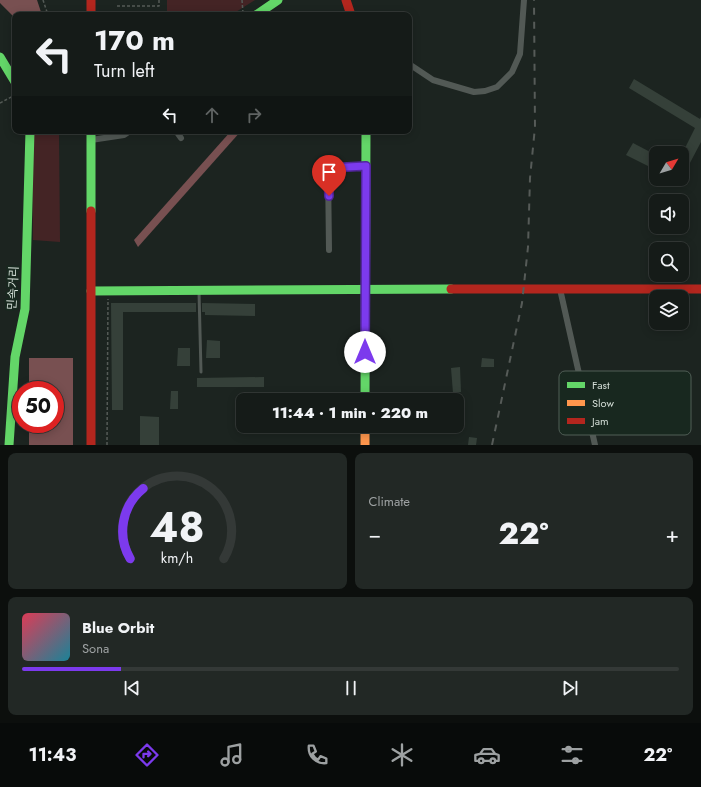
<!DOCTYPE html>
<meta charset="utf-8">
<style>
:root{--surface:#151b18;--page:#222825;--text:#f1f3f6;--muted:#9da1a2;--line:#343937;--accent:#7c3aed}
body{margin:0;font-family:Jost,"Noto Sans KR",sans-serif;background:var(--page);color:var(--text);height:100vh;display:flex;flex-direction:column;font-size:15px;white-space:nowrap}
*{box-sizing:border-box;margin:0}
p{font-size:13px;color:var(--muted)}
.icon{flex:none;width:22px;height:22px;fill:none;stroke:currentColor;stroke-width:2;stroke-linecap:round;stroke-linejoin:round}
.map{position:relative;height:445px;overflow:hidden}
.sheet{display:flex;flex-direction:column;gap:8px;padding:8px;background:#0c0f0d;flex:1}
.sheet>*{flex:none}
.hud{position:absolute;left:12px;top:12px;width:400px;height:122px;border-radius:8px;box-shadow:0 2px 10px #0003,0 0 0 1px var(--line);background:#151b18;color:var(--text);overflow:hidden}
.needle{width:26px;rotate:52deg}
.controls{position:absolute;left:649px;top:146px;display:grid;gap:8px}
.controls a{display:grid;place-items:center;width:40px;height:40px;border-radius:8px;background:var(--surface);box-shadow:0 2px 10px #0003,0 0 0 1px var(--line);font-size:20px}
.speed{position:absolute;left:12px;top:381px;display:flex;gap:8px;font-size:20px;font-weight:700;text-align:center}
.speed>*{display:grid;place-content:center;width:52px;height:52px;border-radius:50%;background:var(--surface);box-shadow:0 2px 10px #0003,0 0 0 1px var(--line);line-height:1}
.speed .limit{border:6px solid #d22;background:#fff;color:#111}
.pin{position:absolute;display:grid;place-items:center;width:34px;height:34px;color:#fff;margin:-41px -17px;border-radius:50% 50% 50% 0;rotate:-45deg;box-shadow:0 0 4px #0007}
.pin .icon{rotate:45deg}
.me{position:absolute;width:44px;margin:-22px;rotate:0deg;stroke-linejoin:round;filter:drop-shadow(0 0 3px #0008)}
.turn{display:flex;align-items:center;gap:14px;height:84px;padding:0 16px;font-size:18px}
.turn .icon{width:52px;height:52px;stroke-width:2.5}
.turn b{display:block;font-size:28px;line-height:34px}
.lanes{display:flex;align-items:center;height:38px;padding:0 16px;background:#0003;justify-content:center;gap:20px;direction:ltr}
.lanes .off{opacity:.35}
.big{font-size:30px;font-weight:800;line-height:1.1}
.sheet .tile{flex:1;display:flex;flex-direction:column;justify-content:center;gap:6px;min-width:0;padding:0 14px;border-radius:8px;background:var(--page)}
.sheet .dial{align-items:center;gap:0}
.dial svg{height:104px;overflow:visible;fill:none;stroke:var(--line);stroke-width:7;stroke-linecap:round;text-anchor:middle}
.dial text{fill:var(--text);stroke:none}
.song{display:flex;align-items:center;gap:12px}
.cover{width:48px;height:48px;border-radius:6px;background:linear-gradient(135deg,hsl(350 70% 55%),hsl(190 70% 35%))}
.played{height:4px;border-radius:2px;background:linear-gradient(90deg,var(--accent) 15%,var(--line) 15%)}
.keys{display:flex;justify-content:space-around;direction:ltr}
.heat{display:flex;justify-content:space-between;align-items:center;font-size:22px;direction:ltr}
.sheet .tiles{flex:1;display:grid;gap:8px;grid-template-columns:1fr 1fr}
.tile:last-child{grid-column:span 2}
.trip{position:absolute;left:236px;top:393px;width:228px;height:40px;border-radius:8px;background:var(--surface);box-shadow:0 2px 10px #0003,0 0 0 1px var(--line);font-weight:800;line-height:40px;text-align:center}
.tabs{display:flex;height:64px;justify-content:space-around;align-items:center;background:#080b0a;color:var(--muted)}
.tabs .icon{width:28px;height:28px}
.tabs .selected{color:var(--accent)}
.tabs b{font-size:18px;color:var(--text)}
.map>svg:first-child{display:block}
.green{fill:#442425}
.water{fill:#785051}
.building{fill:#354039}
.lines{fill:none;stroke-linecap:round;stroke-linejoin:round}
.path{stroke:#555b57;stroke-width:1.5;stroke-dasharray:3 2;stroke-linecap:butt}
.lane{stroke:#525955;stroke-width:3}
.street{stroke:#525955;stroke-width:6}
.fast{stroke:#63d668;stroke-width:9}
.slow{stroke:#ff974d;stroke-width:9}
.jam{stroke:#b3261e;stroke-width:9}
.rail{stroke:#565b58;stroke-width:2;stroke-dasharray:7 7;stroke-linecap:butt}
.route-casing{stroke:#51269a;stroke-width:10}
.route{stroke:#7c3aed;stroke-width:7}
.labels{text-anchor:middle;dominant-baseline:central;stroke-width:4;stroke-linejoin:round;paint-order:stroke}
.street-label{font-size:12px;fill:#d3ddd6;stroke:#18281f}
.key{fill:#18281f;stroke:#505e56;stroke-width:1}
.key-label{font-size:11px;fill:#d3ddd6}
</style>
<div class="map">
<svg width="701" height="445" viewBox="0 0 701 445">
<rect width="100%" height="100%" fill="#1c2420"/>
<g class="green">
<path d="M 167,0 L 255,0 L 231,15 L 148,15 L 167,14 Z"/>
<path d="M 32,131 L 59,131 L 60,242 L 33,240 Z"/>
</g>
<g class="water">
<path d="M 0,0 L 37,0 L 42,15 L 15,15 L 15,18 L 0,3 Z"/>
<path d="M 231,131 L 241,131 L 138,247 L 134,240 Z"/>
<path d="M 29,358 L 73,358 L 73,445 L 29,445 L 29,424 L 55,424 L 55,390 L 29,390 Z"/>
</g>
<g class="building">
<path d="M 634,79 L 700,119 L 701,117 L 701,142 L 682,178 L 682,154 L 695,128 L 629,88 Z"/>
<path d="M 633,143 L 656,155 L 656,170 L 626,155 Z"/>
<path d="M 111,303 L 196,303 L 196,312 L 123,312 L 123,410 L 112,410 Z"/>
<path d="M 202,303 L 255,304 L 255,316 L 205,315 L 205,312 L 202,312 Z"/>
<path d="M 207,340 L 220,341 L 220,358 L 206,358 Z"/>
<path d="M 178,348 L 190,348 L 190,366 L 177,366 Z"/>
<path d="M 482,358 L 494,359 L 494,367 L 481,367 Z"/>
<path d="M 460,367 L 461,392 L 453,393 L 451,368 Z"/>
<path d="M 264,377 L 264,387 L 197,387 L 197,378 Z"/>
<path d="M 171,391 L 178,391 L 178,409 L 170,409 Z"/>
<path d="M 140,416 L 159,417 L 159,445 L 140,445 Z"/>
<path d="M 469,437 L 477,438 L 476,445 L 468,445 Z"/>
</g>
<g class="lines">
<g class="path">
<path d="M 43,0 L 48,15"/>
<path d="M 242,0 L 243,13"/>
<path d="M 117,6 L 159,6 L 159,0"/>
<path d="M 0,103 L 15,95"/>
<path d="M 107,445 L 108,299"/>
</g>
<path class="lane" d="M 199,292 L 201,372"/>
<g class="street">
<path d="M 409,64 L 433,80 L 474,92 L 485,91 L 497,87 L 512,72 L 520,54 L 524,0"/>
<path d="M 176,131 L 181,138"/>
<path d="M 91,140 L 124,135 L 130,131"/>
<path d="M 329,250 L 328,168 L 366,166"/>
<path d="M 560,289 L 595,445"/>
</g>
<g class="fast">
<path d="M 256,15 L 278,0"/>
<path d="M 0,57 L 15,82"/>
<path d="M 91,131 L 91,211"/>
<path d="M 91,291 L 451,289"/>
<path d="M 365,400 L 366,131"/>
<path d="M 9,445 L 15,357 L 25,309 L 30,131"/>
</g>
<path class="slow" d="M 365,426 L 365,445"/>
<g class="jam">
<path d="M 91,0 L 91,15"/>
<path d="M 346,0 L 351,15"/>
<path d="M 91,211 L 91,445"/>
<path d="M 451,289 L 701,289"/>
</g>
<path class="rail" d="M 492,445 L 522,303 L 528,247 L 530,178 L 535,127 L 534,0"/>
</g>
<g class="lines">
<defs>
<path id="route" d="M 329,196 L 328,168 L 366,166 L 365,352"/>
</defs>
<use href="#route" class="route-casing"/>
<use href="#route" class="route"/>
</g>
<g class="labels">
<g class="street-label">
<text transform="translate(13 288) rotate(-87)">민속거리</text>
</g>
</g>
<rect x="559" y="371" width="132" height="64" rx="6" class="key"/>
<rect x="567" y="382" width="18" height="6" fill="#63d668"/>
<rect x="567" y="400" width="18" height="6" fill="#ff974d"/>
<rect x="567" y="418" width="18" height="6" fill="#b3261e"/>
<g class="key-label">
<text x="592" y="389">Fast</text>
<text x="592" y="407">Slow</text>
<text x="592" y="425">Jam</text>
</g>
</svg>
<div class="controls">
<a><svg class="needle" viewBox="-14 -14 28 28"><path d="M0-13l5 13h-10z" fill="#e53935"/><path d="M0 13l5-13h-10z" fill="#9da1a2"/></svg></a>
<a><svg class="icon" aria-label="sound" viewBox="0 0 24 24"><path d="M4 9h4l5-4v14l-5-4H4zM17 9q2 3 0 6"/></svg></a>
<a><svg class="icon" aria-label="search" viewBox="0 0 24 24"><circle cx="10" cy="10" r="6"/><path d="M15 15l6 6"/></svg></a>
<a><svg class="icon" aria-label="layers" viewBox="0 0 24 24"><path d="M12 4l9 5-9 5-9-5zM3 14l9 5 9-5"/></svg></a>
</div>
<div class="speed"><div class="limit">50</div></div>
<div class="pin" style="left:329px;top:196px;background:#d93025"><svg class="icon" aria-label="arrive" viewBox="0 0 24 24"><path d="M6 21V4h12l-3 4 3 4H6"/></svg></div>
<svg class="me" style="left:365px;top:352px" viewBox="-20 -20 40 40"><circle r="19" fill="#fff"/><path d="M0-13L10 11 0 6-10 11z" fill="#7c3aed"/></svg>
<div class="trip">11:44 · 1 min · 220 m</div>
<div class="hud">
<div class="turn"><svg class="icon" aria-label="left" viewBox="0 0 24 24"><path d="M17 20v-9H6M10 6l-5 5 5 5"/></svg><div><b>170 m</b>Turn left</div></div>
<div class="lanes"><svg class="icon" aria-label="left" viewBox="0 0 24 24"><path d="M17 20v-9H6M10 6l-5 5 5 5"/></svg><svg class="icon off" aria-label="ahead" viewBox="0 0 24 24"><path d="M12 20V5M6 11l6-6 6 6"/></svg><svg class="icon off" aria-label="right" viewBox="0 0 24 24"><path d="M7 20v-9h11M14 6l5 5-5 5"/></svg></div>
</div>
</div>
<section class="sheet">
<div class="tiles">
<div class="tile dial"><svg viewBox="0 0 100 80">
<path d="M14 69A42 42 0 1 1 86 69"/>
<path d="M14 69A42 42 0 0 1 24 15" stroke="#7c3aed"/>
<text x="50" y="56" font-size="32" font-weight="700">48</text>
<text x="50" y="72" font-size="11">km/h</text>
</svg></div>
<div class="tile"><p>Climate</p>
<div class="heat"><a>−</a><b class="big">22°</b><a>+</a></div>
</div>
<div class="tile">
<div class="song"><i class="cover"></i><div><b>Blue Orbit</b><p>Sona</p></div></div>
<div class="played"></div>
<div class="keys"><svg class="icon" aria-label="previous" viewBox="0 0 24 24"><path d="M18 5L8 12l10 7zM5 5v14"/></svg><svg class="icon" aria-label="pause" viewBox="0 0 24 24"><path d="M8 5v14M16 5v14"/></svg><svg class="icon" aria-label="next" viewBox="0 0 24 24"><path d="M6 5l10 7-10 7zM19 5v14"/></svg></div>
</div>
</div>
</section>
<nav class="tabs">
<b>11:43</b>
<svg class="icon selected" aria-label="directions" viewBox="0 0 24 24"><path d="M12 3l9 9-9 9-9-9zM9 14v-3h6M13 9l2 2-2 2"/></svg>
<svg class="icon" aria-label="music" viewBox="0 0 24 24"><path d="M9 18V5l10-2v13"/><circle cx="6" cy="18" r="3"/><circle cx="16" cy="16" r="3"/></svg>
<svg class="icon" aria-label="phone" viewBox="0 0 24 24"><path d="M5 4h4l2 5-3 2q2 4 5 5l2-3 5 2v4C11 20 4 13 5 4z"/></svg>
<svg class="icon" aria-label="climate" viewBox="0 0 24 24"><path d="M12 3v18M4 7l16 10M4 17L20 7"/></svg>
<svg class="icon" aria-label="car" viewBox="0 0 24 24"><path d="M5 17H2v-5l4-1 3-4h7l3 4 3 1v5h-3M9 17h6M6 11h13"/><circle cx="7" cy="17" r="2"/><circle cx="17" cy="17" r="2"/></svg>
<svg class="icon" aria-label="filters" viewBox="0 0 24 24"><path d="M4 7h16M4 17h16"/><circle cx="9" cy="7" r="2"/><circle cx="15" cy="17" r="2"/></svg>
<b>22°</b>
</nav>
